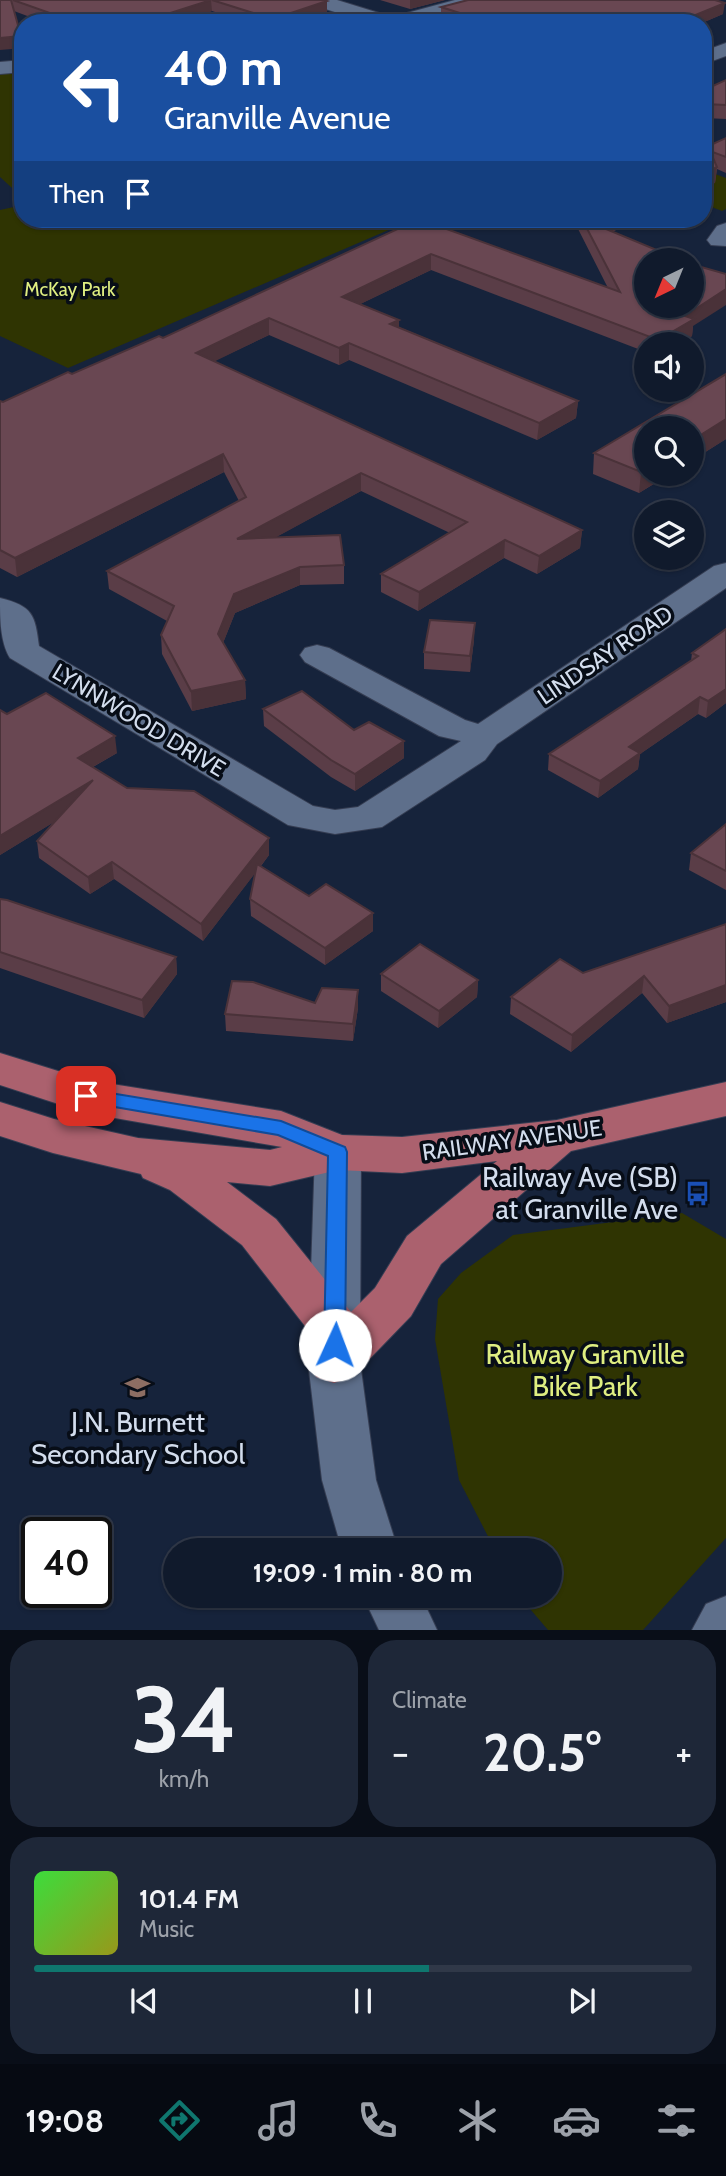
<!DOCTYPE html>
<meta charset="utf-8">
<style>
:root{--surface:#101a2c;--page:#1e2738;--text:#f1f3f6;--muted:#9ca1a9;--line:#303848;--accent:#0f766e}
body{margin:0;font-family:Cabin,sans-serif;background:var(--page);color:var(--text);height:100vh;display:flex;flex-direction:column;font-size:26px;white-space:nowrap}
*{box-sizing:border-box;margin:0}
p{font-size:23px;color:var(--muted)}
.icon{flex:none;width:38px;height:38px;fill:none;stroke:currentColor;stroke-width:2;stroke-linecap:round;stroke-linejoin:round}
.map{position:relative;height:1630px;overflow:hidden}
.details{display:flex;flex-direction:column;gap:10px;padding:10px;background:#090e18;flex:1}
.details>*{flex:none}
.top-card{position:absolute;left:14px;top:14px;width:698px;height:214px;border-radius:28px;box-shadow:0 2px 5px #0004,0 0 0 2px var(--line);background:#1a4fa0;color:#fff;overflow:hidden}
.needle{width:46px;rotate:223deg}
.tools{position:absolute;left:634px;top:248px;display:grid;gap:14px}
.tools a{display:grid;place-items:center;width:70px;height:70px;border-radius:50%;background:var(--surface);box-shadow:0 2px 5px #0004,0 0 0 2px var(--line);font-size:35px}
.speed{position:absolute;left:21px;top:1517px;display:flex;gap:14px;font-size:35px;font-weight:700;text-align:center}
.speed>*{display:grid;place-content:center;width:91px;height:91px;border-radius:50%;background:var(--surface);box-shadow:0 2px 5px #0004,0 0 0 2px var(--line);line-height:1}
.speed .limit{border:4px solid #111;border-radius:10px;background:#fff;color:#111}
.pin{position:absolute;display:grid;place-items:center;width:60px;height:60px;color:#fff;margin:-30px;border-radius:14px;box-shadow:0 4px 10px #0006}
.me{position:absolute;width:77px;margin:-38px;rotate:2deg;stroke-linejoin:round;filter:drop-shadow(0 0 5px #0008)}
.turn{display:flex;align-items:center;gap:24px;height:147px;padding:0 35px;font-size:32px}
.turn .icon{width:91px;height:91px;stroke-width:2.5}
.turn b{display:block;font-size:49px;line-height:60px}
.then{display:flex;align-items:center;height:66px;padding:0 35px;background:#0003;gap:14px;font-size:26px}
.big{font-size:52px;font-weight:800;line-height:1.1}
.details .card{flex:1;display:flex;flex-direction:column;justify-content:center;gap:10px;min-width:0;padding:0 24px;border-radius:28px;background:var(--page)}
.details .dial{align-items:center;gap:0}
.dial b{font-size:91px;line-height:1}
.song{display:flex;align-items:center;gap:21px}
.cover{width:84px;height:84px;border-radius:10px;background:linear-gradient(135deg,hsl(120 70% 55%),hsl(60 70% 35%))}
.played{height:7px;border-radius:4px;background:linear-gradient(90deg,var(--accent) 60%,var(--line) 60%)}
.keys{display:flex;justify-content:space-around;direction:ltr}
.heat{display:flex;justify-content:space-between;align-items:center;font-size:38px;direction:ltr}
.details .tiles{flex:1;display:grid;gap:10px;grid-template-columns:1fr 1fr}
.card:last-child{grid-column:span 2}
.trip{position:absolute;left:163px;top:1538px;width:399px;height:70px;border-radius:35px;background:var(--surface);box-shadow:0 2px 5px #0004,0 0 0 2px var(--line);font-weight:800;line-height:70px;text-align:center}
.menu{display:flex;height:112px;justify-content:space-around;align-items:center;background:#060a12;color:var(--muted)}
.menu .icon{width:49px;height:49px}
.menu .current{color:var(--accent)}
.menu b{font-size:32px;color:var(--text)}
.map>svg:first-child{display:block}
.green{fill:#2f3402}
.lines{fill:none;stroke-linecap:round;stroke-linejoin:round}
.minor-casing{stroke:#353d52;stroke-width:2}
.major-casing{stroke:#353d52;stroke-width:2}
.minor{fill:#5e6f8b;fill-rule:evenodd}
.major{fill:#ab616e;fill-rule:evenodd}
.wall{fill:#5a3d47}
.shaded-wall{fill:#4a3239}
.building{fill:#694752;stroke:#4a3239;stroke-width:2}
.route{fill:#1a73e8;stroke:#114b97;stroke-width:2}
.labels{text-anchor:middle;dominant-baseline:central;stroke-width:7;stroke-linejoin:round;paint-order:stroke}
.far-park-label{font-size:19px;fill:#dfee81;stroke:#070d17}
.street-label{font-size:23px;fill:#d3dded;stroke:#070d17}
.near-poi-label{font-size:28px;fill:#d3dded;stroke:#070d17;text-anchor:end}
.near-park-label{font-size:28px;fill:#dfee81;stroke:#070d17}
</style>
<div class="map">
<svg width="726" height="1630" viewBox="0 0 726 1630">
<rect width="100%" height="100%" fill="#16233b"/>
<g class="green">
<path d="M 23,72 L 23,198 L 0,177 L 0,74 Z"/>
<path d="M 704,170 L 726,178 L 726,209 L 722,211 L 704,204 Z"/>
<path d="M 23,205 L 23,219 L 414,219 L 68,368 L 0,336 L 0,210 Z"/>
<path d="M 682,1213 L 726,1239 L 726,1538 L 643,1630 L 548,1630 L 519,1596 L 550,1596 L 550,1550 L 495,1550 L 459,1480 L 435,1339 L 438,1299 L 461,1273 L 513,1235 Z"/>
</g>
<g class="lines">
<defs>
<g id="minor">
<path d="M 307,0 L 337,0 L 392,17 L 455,0 L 487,0 L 484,4 L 417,23 L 369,23 L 310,4 Z"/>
<path d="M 726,43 L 726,56 L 704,64 L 704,51 Z"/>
<path d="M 23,60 L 23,72 L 0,74 L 0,62 Z"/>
<path d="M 726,223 L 726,246 L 711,245 L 707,240 L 717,226 Z"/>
<path d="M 726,563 L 726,588 L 497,744 L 485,760 L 382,827 L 335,834 L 288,825 L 10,658 C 0,642 0,617 0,598 C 33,606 35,615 39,646 L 313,806 L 335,810 L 358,807 L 461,741 L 439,736 L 305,662 L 300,655 L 305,648 L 317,645 L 329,648 L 465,720 L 478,724 L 714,566 Z"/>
<path d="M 338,1134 L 354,1140 L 361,1152 L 360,1362 L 376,1480 L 398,1550 L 342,1550 L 322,1480 L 308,1362 L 315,1152 L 322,1140 Z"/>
<path d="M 363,1596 L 421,1596 L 437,1630 L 379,1630 Z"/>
<path d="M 726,1596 L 726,1630 L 692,1630 L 706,1604 Z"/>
</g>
<path id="major" d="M 0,1053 L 87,1080 L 281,1111 L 342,1135 L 402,1137 L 557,1120 L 726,1082 L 726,1116 L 571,1151 L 441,1264 L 411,1316 L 352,1377 L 334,1383 L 316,1377 L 308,1362 L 319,1344 L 242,1245 L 170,1190 L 143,1178 L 141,1174 L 53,1153 L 0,1136 L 0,1102 L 54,1119 L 138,1138 L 270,1150 L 282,1147 L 86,1113 L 0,1085 ZM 497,1161 L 407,1236 L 375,1288 L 351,1312 L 276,1219 L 227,1182 L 270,1186 L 338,1170 L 402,1173 Z"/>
</defs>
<use href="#minor" class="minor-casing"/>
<use href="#major" class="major-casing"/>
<use href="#minor" class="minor"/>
<use href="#major" class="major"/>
</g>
<g class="wall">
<path d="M 0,0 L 324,0 L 327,1 L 327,12 L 297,23 L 248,23 L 212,11 L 176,23 L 46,23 L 14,11 L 21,36 L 23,48 Z"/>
<path d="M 380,0 L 445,0 L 410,9 Z"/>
<path d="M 441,7 L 723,14 L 702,23 L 453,23 L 441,19 Z"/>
<path d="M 726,80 L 726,119 L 704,118 L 704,90 Z"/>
<path d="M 726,138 L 726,173 L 717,169 L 715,183 L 704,148 Z"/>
<path d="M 419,219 L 608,288 L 573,219 L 639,219 L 612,232 L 693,326 L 692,336 L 677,345 L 646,345 L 646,352 L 431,270 L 360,304 L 399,320 L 399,327 L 578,401 L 576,418 L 537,440 L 349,360 L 339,365 L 269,335 L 214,361 L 582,530 L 580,548 L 537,574 L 504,558 L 418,611 L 381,592 L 381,574 L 450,533 L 361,491 L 274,538 L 344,565 L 344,584 L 300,585 L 235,613 L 223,643 L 245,680 L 246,699 L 192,711 L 162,654 L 161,635 L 167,621 L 109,589 L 107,571 L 239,501 L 224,472 L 17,577 L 0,568 L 0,401 L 3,402 L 163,338 Z"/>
<path d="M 726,374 L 726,439 L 691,461 L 646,474 L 670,474 L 639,493 L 593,474 L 594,453 Z"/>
<path d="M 726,629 L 726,703 L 706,718 L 698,714 L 640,754 L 638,769 L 598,798 L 548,770 L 549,754 L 691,661 L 692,653 Z"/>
<path d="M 474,640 L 470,672 L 424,669 L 424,652 Z"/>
<path d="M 263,709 L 404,741 L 404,758 L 355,791 L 331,777 L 264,726 Z"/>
<path d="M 0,710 L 7,714 L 117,753 L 93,767 L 127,788 L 269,855 L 261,866 L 309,896 L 373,931 L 325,965 L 251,916 L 250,899 L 255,873 L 203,941 L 114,879 L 90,894 L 39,858 L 37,841 L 54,822 L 0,855 Z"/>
<path d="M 726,824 L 726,890 L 689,870 L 691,853 Z"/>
<path d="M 0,899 L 176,957 L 177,974 L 144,1018 L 0,968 Z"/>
<path d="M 726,924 L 726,1002 L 667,1023 L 642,993 L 571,1052 L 510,1014 L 511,997 Z"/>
<path d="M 381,974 L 478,980 L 477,997 L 438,1028 L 381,991 Z"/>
<path d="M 358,990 L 358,1008 L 353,1041 L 226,1031 L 225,1014 L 315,1003 Z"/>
</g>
<g class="shaded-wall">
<path d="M 211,0 L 212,11 L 176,23 L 139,23 Z"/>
<path d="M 410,0 L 445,0 L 410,9 Z"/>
<path d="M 327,1 L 327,12 L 297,23 L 288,23 L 288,14 Z"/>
<path d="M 725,3 L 723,14 L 702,23 L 676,23 Z"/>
<path d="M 281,13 L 281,23 L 269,23 L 269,18 Z"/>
<path d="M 21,36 L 23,48 L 0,50 L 0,38 Z"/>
<path d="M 717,167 L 715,183 L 704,188 L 704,174 Z"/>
<path d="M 607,219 L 639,219 L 593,240 L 594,224 Z"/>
<path d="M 431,254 L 431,270 L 342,313 L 342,297 Z"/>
<path d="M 726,289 L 726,305 L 693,326 L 692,336 L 677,345 L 657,345 L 658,340 L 685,316 Z"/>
<path d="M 269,318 L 269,335 L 197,370 L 196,353 Z"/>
<path d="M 399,320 L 399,337 L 390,324 Z"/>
<path d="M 349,343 L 349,360 L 339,365 L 339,348 Z"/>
<path d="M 578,401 L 576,418 L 537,440 L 539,423 Z"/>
<path d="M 726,419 L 726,439 L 691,461 L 691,441 Z"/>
<path d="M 223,454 L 224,472 L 17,577 L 15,558 Z"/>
<path d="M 646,469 L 646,474 L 670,474 L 639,493 L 641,472 Z"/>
<path d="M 361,473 L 361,491 L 238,558 L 237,539 Z"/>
<path d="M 582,530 L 580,548 L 537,574 L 539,556 Z"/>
<path d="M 505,540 L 504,558 L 418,611 L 419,592 Z"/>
<path d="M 300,567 L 300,585 L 235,613 L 219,653 L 218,634 L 234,594 Z"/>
<path d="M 475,623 L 474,640 L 470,672 L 470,656 Z"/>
<path d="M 245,680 L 246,699 L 192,711 L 191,691 Z"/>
<path d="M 726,689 L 726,703 L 706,718 L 708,701 Z"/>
<path d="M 700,697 L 698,714 L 640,754 L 638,769 L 598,798 L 600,781 L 629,747 Z"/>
<path d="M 115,736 L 117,753 L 80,774 L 78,758 Z"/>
<path d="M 404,741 L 404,758 L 355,791 L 355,774 Z"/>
<path d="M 93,780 L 95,797 L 0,855 L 0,836 Z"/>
<path d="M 269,838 L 269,855 L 203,941 L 201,924 Z"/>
<path d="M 112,862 L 114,879 L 90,894 L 88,877 Z"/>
<path d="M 373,913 L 373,931 L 325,965 L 325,948 Z"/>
<path d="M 176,957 L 177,974 L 144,1018 L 142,1000 Z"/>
<path d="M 644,976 L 642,993 L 571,1052 L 572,1035 Z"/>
<path d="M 478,980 L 477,997 L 438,1028 L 439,1011 Z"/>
<path d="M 726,985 L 726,1002 L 667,1023 L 669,1006 Z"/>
<path d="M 358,990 L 358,1008 L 353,1041 L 353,1024 Z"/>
</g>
<g class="building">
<path d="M 0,0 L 11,0 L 21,36 L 0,38 Z"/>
<path d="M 13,0 L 211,0 L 139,23 L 78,23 Z"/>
<path d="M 212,0 L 324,0 L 327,1 L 288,14 L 281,13 L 269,18 Z"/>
<path d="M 468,0 L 715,0 L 725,3 L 676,23 L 527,23 L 527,20 L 518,23 L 491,23 L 441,7 Z"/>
<path d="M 726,80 L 726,105 L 704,104 L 704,90 Z"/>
<path d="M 726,138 L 726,157 L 710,151 L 717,167 L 704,174 L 704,148 Z"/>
<path d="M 419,219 L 620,292 L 582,219 L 607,219 L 594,224 L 683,261 L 646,261 L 646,306 L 691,306 L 691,264 L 726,274 L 726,289 L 685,316 L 694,319 L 658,340 L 431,254 L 342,297 L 399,320 L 390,324 L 578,401 L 539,423 L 349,343 L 339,348 L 269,318 L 196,353 L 582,530 L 539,556 L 505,540 L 419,592 L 381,574 L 467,522 L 361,473 L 237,539 L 340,535 L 344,565 L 300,567 L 234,594 L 218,634 L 245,680 L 191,691 L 161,635 L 174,606 L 107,571 L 246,497 L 223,454 L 15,558 L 0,550 L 0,401 L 3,402 L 68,372 L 72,374 L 159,336 L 163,338 Z"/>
<path d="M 726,374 L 726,419 L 691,441 L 691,429 L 646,429 L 646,469 L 641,472 L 594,453 Z"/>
<path d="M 430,620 L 475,623 L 470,656 L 424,652 Z"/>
<path d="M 726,629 L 726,689 L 708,701 L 700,697 L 629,747 L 640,753 L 600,781 L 549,754 L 698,656 L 692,653 Z"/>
<path d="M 302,691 L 354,730 L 369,722 L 404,741 L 355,774 L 331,760 L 263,709 Z"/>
<path d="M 46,693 L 115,736 L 78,758 L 127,788 L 194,791 L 269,838 L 201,924 L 112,862 L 88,877 L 37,841 L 93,780 L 0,836 L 0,710 L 7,714 Z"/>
<path d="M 726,824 L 726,871 L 691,853 Z"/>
<path d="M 257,864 L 309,896 L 326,884 L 373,913 L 325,948 L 250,899 Z"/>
<path d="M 0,899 L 7,900 L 176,957 L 142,1000 L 0,952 Z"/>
<path d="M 726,924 L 726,985 L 669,1006 L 644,976 L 572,1035 L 511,997 L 560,959 L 583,973 Z"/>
<path d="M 420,944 L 478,980 L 439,1011 L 381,974 Z"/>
<path d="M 232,981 L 253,982 L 315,1003 L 322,988 L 358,990 L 353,1024 L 225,1014 Z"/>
</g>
<path class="route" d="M 86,1089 L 281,1121 L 345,1147 L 347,1152 L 345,1345 L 342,1352 L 335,1354 L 327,1352 L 324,1345 L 328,1156 L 278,1135 L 80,1101 L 77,1096 L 80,1091 Z"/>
<defs>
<symbol id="bus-bare" viewBox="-9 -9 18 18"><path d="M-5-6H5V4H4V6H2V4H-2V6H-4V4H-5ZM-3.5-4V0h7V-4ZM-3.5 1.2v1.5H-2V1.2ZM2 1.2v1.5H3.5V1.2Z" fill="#1a4fb4" stroke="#070d17" stroke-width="2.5" paint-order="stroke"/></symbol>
<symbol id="school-bare" viewBox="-9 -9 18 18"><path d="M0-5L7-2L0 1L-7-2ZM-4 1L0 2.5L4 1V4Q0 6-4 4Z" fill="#8d6e63" stroke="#070d17" stroke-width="2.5" paint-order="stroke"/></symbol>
</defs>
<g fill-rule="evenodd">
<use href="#bus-bare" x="680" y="1176" width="35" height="35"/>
<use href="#school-bare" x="120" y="1370" width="35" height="35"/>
</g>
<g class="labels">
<g class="far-park-label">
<text x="70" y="289">McKay Park</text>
</g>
<g class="street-label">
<text transform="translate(605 655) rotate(-34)">LINDSAY ROAD</text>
<text transform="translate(139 720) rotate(31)">LYNNWOOD DRIVE</text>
<text transform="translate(512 1140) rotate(-8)">RAILWAY AVENUE</text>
</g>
<g class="near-poi-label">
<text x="678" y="1177">Railway Ave (SB)<tspan x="678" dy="32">at Granville Ave</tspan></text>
<text x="138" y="1422" text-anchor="middle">J.N. Burnett<tspan x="138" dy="32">Secondary School</tspan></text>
</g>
<g class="near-park-label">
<text x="585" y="1354">Railway Granville<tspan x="585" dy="32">Bike Park</tspan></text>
</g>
</g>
</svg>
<div class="tools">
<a><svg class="needle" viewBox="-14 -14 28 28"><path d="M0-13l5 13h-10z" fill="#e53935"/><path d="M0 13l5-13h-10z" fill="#9ca1a9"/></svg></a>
<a><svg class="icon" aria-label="sound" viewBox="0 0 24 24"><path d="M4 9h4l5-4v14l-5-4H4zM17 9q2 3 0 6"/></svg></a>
<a><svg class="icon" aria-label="search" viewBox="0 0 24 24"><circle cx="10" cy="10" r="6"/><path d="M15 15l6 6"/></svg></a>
<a><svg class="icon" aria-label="layers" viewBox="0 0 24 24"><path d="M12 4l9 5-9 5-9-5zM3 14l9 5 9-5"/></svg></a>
</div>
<div class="speed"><div class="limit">40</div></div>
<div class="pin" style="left:86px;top:1096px;background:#d93025"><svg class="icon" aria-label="arrive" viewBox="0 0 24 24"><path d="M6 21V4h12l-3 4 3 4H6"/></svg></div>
<svg class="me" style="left:335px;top:1345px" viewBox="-20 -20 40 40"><circle r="19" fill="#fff"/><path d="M0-13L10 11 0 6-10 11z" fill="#1a73e8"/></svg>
<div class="trip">19:09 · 1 min · 80 m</div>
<div class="top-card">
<div class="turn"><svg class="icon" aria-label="left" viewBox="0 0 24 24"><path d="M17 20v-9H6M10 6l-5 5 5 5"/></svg><div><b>40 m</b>Granville Avenue</div></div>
<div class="then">Then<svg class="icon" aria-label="arrive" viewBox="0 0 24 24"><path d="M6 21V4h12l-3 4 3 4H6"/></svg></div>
</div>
</div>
<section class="details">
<div class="tiles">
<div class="card dial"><b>34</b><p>km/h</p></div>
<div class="card"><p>Climate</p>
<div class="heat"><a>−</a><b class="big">20.5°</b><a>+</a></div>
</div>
<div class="card">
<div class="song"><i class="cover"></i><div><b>101.4 FM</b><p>Music</p></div></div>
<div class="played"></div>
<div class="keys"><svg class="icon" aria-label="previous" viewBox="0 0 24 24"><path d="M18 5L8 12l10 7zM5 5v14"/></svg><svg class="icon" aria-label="pause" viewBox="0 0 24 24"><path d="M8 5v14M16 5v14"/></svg><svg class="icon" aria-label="next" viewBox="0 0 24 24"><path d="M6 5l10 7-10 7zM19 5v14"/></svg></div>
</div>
</div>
</section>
<nav class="menu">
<b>19:08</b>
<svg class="icon current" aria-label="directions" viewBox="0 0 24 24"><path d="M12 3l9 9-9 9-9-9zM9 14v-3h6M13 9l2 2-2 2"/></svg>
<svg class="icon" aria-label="music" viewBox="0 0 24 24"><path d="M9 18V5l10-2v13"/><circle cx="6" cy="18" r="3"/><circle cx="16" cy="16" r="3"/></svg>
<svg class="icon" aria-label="phone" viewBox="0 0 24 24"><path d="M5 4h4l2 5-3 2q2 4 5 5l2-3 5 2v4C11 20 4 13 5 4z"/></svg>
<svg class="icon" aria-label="climate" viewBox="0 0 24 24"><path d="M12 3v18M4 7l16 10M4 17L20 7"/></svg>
<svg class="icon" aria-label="car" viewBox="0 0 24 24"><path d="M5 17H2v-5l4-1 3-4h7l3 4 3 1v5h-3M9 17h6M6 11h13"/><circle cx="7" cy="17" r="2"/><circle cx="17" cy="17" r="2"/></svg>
<svg class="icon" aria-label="filters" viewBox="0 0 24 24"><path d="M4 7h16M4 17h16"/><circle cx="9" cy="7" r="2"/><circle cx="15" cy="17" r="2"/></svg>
</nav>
